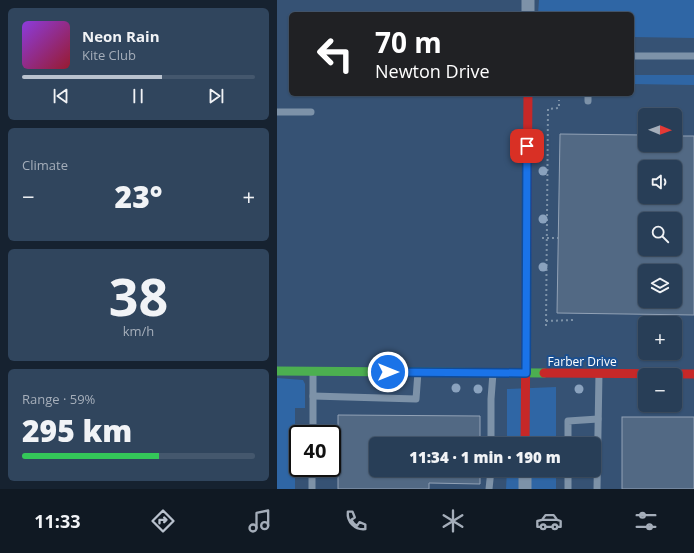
<!DOCTYPE html>
<meta charset="utf-8">
<style>
:root{--surface:#283e57;--page:#30455d;--text:#f1f3f6;--muted:#a5aeba;--line:#44576d;--accent:#b9c2ce}
body{margin:0;font-family:"Open Sans",sans-serif;background:var(--page);color:var(--text);height:100vh;display:flex;flex-direction:column;font-size:15px;white-space:nowrap}
*{box-sizing:border-box;margin:0}
p{font-size:13px;color:var(--muted)}
.icon{flex:none;width:22px;height:22px;fill:none;stroke:currentColor;stroke-width:2;stroke-linecap:round;stroke-linejoin:round}
.map{position:relative;flex:1;overflow:hidden}
.drawer{display:flex;flex-direction:column;gap:8px;padding:8px;background:#162230;width:277px}
.drawer>*{flex:none}
.hud{position:absolute;left:12px;top:12px;width:345px;height:84px;border-radius:6px;box-shadow:0 1px 3px #0004,0 0 0 1px var(--line);background:#202124;color:#fff;overflow:hidden}
.needle{width:26px;rotate:91deg}
.buttons{position:absolute;left:361px;top:108px;display:grid;gap:8px}
.buttons a{display:grid;place-items:center;width:44px;height:44px;border-radius:6px;background:var(--surface);box-shadow:0 1px 3px #0004,0 0 0 1px var(--line);font-size:20px}
.speed{position:absolute;left:12px;top:425px;display:flex;gap:8px;font-size:20px;font-weight:700;text-align:center}
.speed>*{display:grid;place-content:center;width:52px;height:52px;border-radius:50%;background:var(--surface);box-shadow:0 1px 3px #0004,0 0 0 1px var(--line);line-height:1}
.speed .limit{border:2px solid #111;border-radius:6px;background:#fff;color:#111}
.pin{position:absolute;display:grid;place-items:center;width:34px;height:34px;color:#fff;margin:-17px;border-radius:8px;box-shadow:0 2px 6px #0006}
.me{position:absolute;width:44px;margin:-22px;rotate:90deg;stroke-linejoin:round;filter:drop-shadow(0 0 3px #0008)}
.turn{display:flex;align-items:center;gap:14px;height:84px;padding:0 20px;font-size:18px}
.turn .icon{width:52px;height:52px;stroke-width:2.5}
.turn b{display:block;font-size:28px;line-height:34px}
.big{font-size:30px;font-weight:800;line-height:1.1}
.drawer .widget{flex:1;display:flex;flex-direction:column;justify-content:center;gap:6px;min-width:0;padding:0 14px;border-radius:6px;background:var(--page)}
.drawer .dial{align-items:center;gap:0}
.dial b{font-size:52px;line-height:1}
.song{display:flex;align-items:center;gap:12px}
.cover{width:48px;height:48px;border-radius:6px;background:linear-gradient(135deg,hsl(270 70% 55%),hsl(350 70% 35%))}
.played{height:4px;border-radius:2px;background:linear-gradient(90deg,var(--accent) 60%,var(--line) 60%)}
.keys{display:flex;justify-content:space-around;direction:ltr}
.heat{display:flex;justify-content:space-between;align-items:center;font-size:22px;direction:ltr}
.charge{height:6px;border-radius:3px;background:linear-gradient(90deg,#34c759 59%,var(--line) 0)}
.trip{position:absolute;left:92px;top:437px;width:232px;height:40px;border-radius:6px;background:var(--surface);box-shadow:0 1px 3px #0004,0 0 0 1px var(--line);font-weight:800;line-height:40px;text-align:center}
.tabs{display:flex;height:64px;justify-content:space-around;align-items:center;background:#101923;color:var(--muted)}
.tabs .icon{width:28px;height:28px}
.tabs .current{color:var(--accent)}
.tabs b{font-size:18px;color:var(--text)}
main{display:flex;flex:1;min-height:0}
.map>svg:first-child{display:block}
.green{fill:#2f66a5}
.building{fill:#526984;stroke:#92a2b6;fill-rule:evenodd}
.lines{fill:none;stroke-linecap:round;stroke-linejoin:round}
.path{stroke:#7d92a8;stroke-width:2;stroke-dasharray:2 3;stroke-linecap:butt}
.lane{stroke:#7d92a8;stroke-width:7}
.street{stroke:#7d92a8;stroke-width:13}
.fast{stroke:#4caf50;stroke-width:9}
.jam{stroke:#c62828;stroke-width:9}
.tree{fill:#8aa2be}
.route-casing{stroke:#114b97;stroke-width:10}
.route{stroke:#1a73e8;stroke-width:7}
.labels{text-anchor:middle;dominant-baseline:central;stroke-width:4;stroke-linejoin:round;paint-order:stroke}
.street-label{font-size:12px;fill:#fff;stroke:#1b4f8f}
</style>
<main>
<section class="drawer">
<div class="widget">
<div class="song"><i class="cover"></i><div><b>Neon Rain</b><p>Kite Club</p></div></div>
<div class="played"></div>
<div class="keys"><svg class="icon" aria-label="previous" viewBox="0 0 24 24"><path d="M18 5L8 12l10 7zM5 5v14"/></svg><svg class="icon" aria-label="pause" viewBox="0 0 24 24"><path d="M8 5v14M16 5v14"/></svg><svg class="icon" aria-label="next" viewBox="0 0 24 24"><path d="M6 5l10 7-10 7zM19 5v14"/></svg></div>
</div>
<div class="widget"><p>Climate</p>
<div class="heat"><a>−</a><b class="big">23°</b><a>+</a></div>
</div>
<div class="widget dial"><b>38</b><p>km/h</p></div>
<div class="widget"><p>Range · 59%</p><b class="big">295 km</b><div class="charge"></div></div>
</section>
<div class="map">
<svg width="417" height="489" viewBox="0 0 417 489">
<rect width="100%" height="100%" fill="#365274"/>
<g class="green">
<path d="M 262,0 L 417,0 L 417,38 L 355,37 L 355,14 L 261,14 Z"/>
<path d="M 355,75 L 417,75 L 417,85 L 355,84 Z"/>
<path d="M 0,378 L 26,380 L 28,384 L 28,408 L 18,408 L 18,489 L 0,489 Z"/>
<path d="M 279,387 L 279,444 L 230,444 L 230,389 Z"/>
<path d="M 230,470 L 279,470 L 279,489 L 229,489 Z"/>
</g>
<g class="building">
<path d="M 283,134 L 368,135 L 368,145 L 398,145 L 398,136 L 417,136 L 417,315 L 280,313 ZM 368,167 L 398,167 L 398,197 L 368,197 ZM 368,219 L 398,219 L 398,249 L 368,249 ZM 368,271 L 398,271 L 398,301 L 368,301 Z"/>
<path d="M 61,415 L 203,416 L 203,444 L 99,444 L 99,470 L 203,470 L 203,484 L 152,483 L 152,489 L 61,489 Z"/>
<rect x="345" y="417" width="72" height="72"/>
</g>
<g class="lines">
<g class="path">
<path d="M 265,238 L 281,238"/>
<path d="M 269,321 L 296,320"/>
<path d="M 269,326 L 271,109 L 282,108 L 282,100"/>
</g>
<g class="lane">
<path d="M 355,56 L 417,56"/>
<path d="M 311,101 L 311,94"/>
<path d="M 0,112 L 34,112"/>
<path d="M 36,396 L 139,399 L 141,372"/>
<path d="M 36,434 L 36,372"/>
<path d="M 214,444 L 214,399 L 216,373"/>
<path d="M 291,444 L 291,421 L 321,419"/>
<path d="M 291,470 L 291,489"/>
<path d="M 35,489 L 35,468"/>
<path d="M 212,489 L 214,470"/>
<path d="M 320,489 L 322,373"/>
</g>
<g class="street">
<path d="M 251,14 L 251,0"/>
<path d="M 248,489 L 248,470"/>
</g>
<path class="fast" d="M 0,371 L 267,373"/>
<g class="jam">
<path d="M 267,373 L 417,374"/>
<path d="M 248,444 L 251,94"/>
</g>
</g>
<g class="tree">
<circle cx="266" cy="171" r="4.5"/>
<circle cx="266" cy="219" r="4.5"/>
<circle cx="266" cy="267" r="4.5"/>
<circle cx="113" cy="387" r="4.5"/>
<circle cx="179" cy="388" r="4.5"/>
<circle cx="201" cy="389" r="4.5"/>
<circle cx="302" cy="389" r="4.5"/>
</g>
<g class="lines">
<defs>
<path id="route" d="M 111,372 L 249,373 L 250,146"/>
</defs>
<use href="#route" class="route-casing"/>
<use href="#route" class="route"/>
</g>
<g class="labels">
<g class="street-label">
<text x="305" y="361">Farber Drive</text>
</g>
</g>
</svg>
<div class="buttons">
<a><svg class="needle" viewBox="-14 -14 28 28"><path d="M0-13l5 13h-10z" fill="#e53935"/><path d="M0 13l5-13h-10z" fill="#a5aeba"/></svg></a>
<a><svg class="icon" aria-label="sound" viewBox="0 0 24 24"><path d="M4 9h4l5-4v14l-5-4H4zM17 9q2 3 0 6"/></svg></a>
<a><svg class="icon" aria-label="search" viewBox="0 0 24 24"><circle cx="10" cy="10" r="6"/><path d="M15 15l6 6"/></svg></a>
<a><svg class="icon" aria-label="layers" viewBox="0 0 24 24"><path d="M12 4l9 5-9 5-9-5zM3 14l9 5 9-5"/></svg></a>
<a>+</a>
<a>−</a>
</div>
<div class="speed"><div class="limit">40</div></div>
<div class="pin" style="left:250px;top:146px;background:#d93025"><svg class="icon" aria-label="arrive" viewBox="0 0 24 24"><path d="M6 21V4h12l-3 4 3 4H6"/></svg></div>
<svg class="me" style="left:111px;top:372px" viewBox="-20 -20 40 40"><circle r="17" fill="#1a73e8" stroke="#fff" stroke-width="3"/><path d="M0-11L8 9 0 5-8 9z" fill="#fff"/></svg>
<div class="trip">11:34 · 1 min · 190 m</div>
<div class="hud">
<div class="turn"><svg class="icon" aria-label="left" viewBox="0 0 24 24"><path d="M17 20v-9H6M10 6l-5 5 5 5"/></svg><div><b>70 m</b>Newton Drive</div></div>
</div>
</div>
</main>
<nav class="tabs">
<b>11:33</b>
<svg class="icon current" aria-label="directions" viewBox="0 0 24 24"><path d="M12 3l9 9-9 9-9-9zM9 14v-3h6M13 9l2 2-2 2"/></svg>
<svg class="icon" aria-label="music" viewBox="0 0 24 24"><path d="M9 18V5l10-2v13"/><circle cx="6" cy="18" r="3"/><circle cx="16" cy="16" r="3"/></svg>
<svg class="icon" aria-label="phone" viewBox="0 0 24 24"><path d="M5 4h4l2 5-3 2q2 4 5 5l2-3 5 2v4C11 20 4 13 5 4z"/></svg>
<svg class="icon" aria-label="climate" viewBox="0 0 24 24"><path d="M12 3v18M4 7l16 10M4 17L20 7"/></svg>
<svg class="icon" aria-label="car" viewBox="0 0 24 24"><path d="M5 17H2v-5l4-1 3-4h7l3 4 3 1v5h-3M9 17h6M6 11h13"/><circle cx="7" cy="17" r="2"/><circle cx="17" cy="17" r="2"/></svg>
<svg class="icon" aria-label="filters" viewBox="0 0 24 24"><path d="M4 7h16M4 17h16"/><circle cx="9" cy="7" r="2"/><circle cx="15" cy="17" r="2"/></svg>
</nav>
